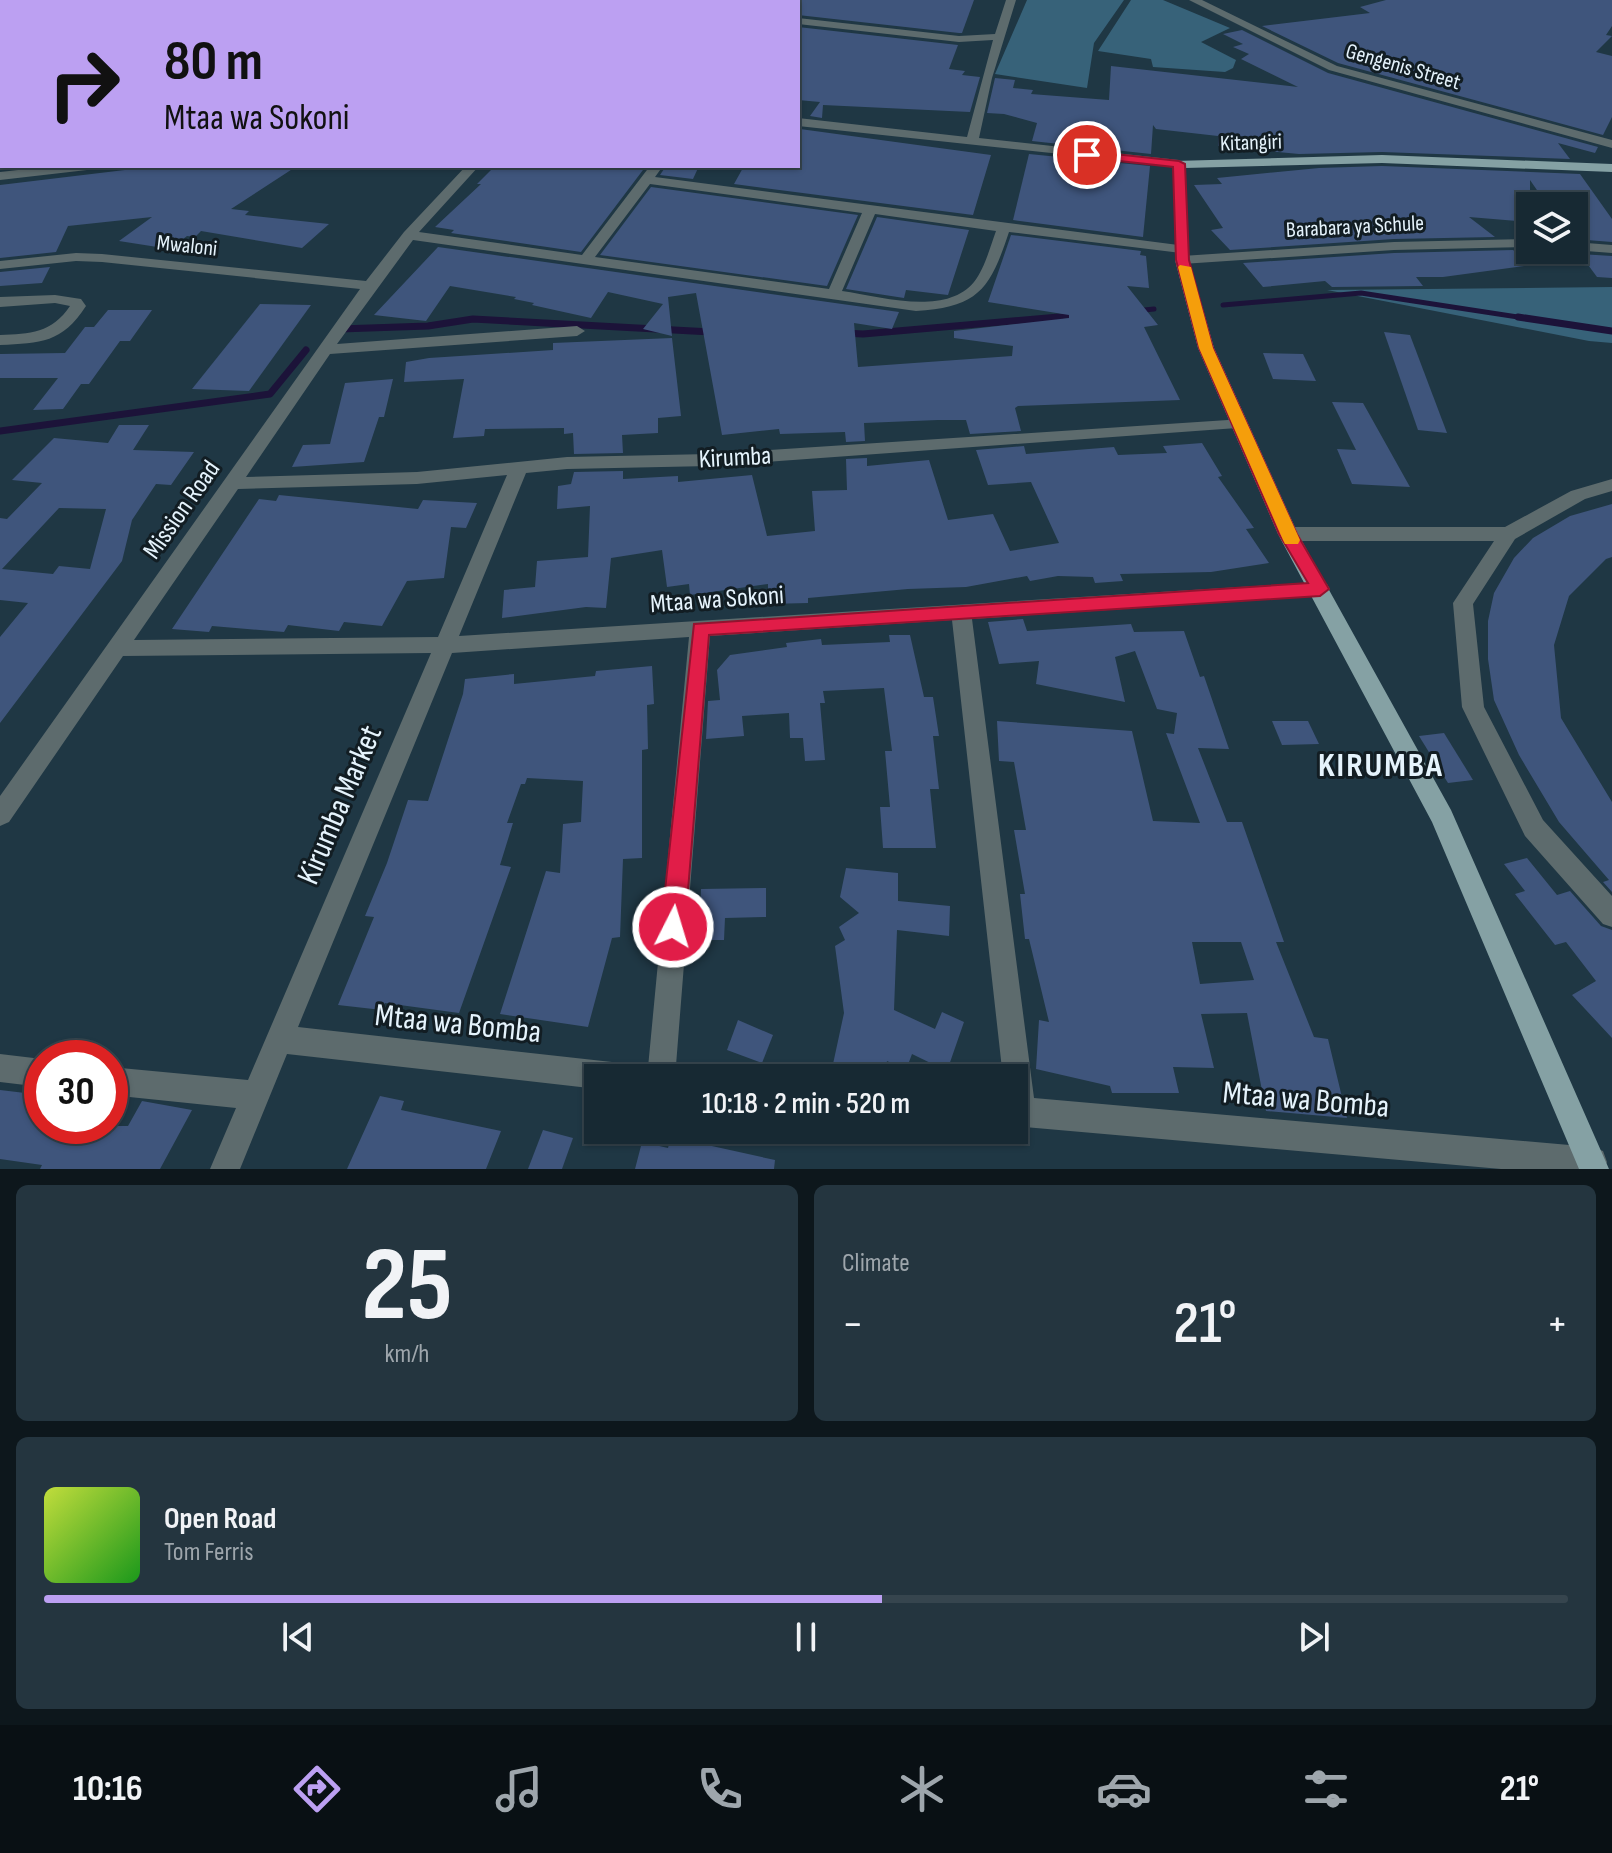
<!DOCTYPE html>
<meta charset="utf-8">
<style>
:root{--surface:#172933;--page:#24353f;--text:#f1f3f6;--muted:#9ea6ac;--line:#36454e;--accent:#bca0f2}
body{margin:0;font-family:"Sofia Sans Condensed",sans-serif;background:var(--page);color:var(--text);height:100vh;display:flex;flex-direction:column;font-size:30px;white-space:nowrap}
*{box-sizing:border-box;margin:0}
p{font-size:26px;color:var(--muted)}
.icon{flex:none;width:44px;height:44px;fill:none;stroke:currentColor;stroke-width:2;stroke-linecap:round;stroke-linejoin:round}
.map{position:relative;height:1169px;overflow:hidden}
.details{display:flex;flex-direction:column;gap:16px;padding:16px;background:#0d171c;flex:1}
.details>*{flex:none}
.guide{position:absolute;left:0px;top:0px;width:800px;height:168px;box-shadow:0 2px 6px #0004,0 0 0 2px var(--line);background:#bca0f2;color:#111;overflow:hidden}
.buttons{position:absolute;left:1516px;top:192px;display:grid;gap:16px}
.buttons a{display:grid;place-items:center;width:72px;height:72px;border-radius:0px;background:var(--surface);box-shadow:0 2px 6px #0004,0 0 0 2px var(--line);font-size:40px}
.speed{position:absolute;left:24px;top:1040px;display:flex;gap:16px;font-size:40px;font-weight:700;text-align:center}
.speed>*{display:grid;place-content:center;width:104px;height:104px;border-radius:50%;background:var(--surface);box-shadow:0 2px 6px #0004,0 0 0 2px var(--line);line-height:1}
.speed .limit{border:12px solid #d22;background:#fff;color:#111}
.pin{position:absolute;display:grid;place-items:center;width:68px;height:68px;color:#fff;margin:-34px;border:4px solid #fff;border-radius:50%;box-shadow:0 2px 8px #0007}
.me{position:absolute;width:88px;margin:-44px;rotate:5deg;stroke-linejoin:round;filter:drop-shadow(0 0 6px #0008)}
.turn{display:flex;align-items:center;gap:28px;height:168px;padding:0 32px;font-size:36px}
.turn .icon{width:104px;height:104px;stroke-width:2.5}
.turn b{display:block;font-size:56px;line-height:68px}
.big{font-size:60px;font-weight:600;line-height:1.1}
.details .card{flex:1;display:flex;flex-direction:column;justify-content:center;gap:12px;min-width:0;padding:0 28px;border-radius:12px;background:var(--page)}
.details .dial{align-items:center;gap:0}
.dial b{font-size:104px;line-height:1}
.song{display:flex;align-items:center;gap:24px}
.cover{width:96px;height:96px;border-radius:12px;background:linear-gradient(135deg,hsl(70 70% 55%),hsl(120 70% 35%))}
.played{height:8px;border-radius:4px;background:linear-gradient(90deg,var(--accent) 55%,var(--line) 55%)}
.keys{display:flex;justify-content:space-around;direction:ltr}
.heat{display:flex;justify-content:space-between;align-items:center;font-size:44px;direction:ltr}
.details .tiles{flex:1;display:grid;gap:16px;grid-template-columns:1fr 1fr}
.card:last-child{grid-column:span 2}
.trip{position:absolute;left:584px;top:1064px;width:444px;height:80px;border-radius:0px;background:var(--surface);box-shadow:0 2px 6px #0004,0 0 0 2px var(--line);font-weight:600;line-height:80px;text-align:center}
.dock{display:flex;height:128px;justify-content:space-around;align-items:center;background:#091014;color:var(--muted)}
.dock .icon{width:56px;height:56px}
.dock .on{color:var(--accent)}
.dock b{font-size:36px;color:var(--text)}
.map>svg:first-child{display:block}
.green{fill:#376279}
.lines{fill:none;stroke-linecap:round;stroke-linejoin:round}
.stream-far1{stroke:#1c1339;stroke-width:5}
.stream{stroke:#1c1339;stroke-width:7}
.building{fill:#3f557c;fill-rule:evenodd}
.minor{fill:#5d6b6d;fill-rule:evenodd}
.major{fill:#85a1a4;fill-rule:evenodd}
.route{fill:#e11d48;stroke:#92132f;stroke-width:2}
.slow{fill:#f59e0b}
.labels{text-anchor:middle;dominant-baseline:central;stroke-width:6;stroke-linejoin:round;paint-order:stroke}
.far-street-label{font-size:22px;fill:#e5f3fc;stroke:#121d23}
.street-label{font-size:26px;fill:#e5f3fc;stroke:#121d23}
.near-street-label{font-size:32px;fill:#e5f3fc;stroke:#121d23}
.district-label{font-size:34px;font-weight:bold;letter-spacing:2px;fill:#e5f3fc;stroke:#121d23}
</style>
<div class="map">
<svg width="1612" height="1169" viewBox="0 0 1612 1169">
<rect width="100%" height="100%" fill="#1f3744"/>
<g class="green">
<path d="M 1027,0 L 1124,0 L 1094,43 L 1087,88 L 995,74 Z"/>
<path d="M 1131,0 L 1163,0 L 1230,28 L 1201,42 L 1236,60 L 1233,68 L 1225,72 L 1153,67 L 1151,59 L 1098,51 Z"/>
<path d="M 1612,287 L 1612,343 L 1589,341 L 1327,290 Z"/>
</g>
<g class="lines">
<g class="stream-far1">
<path d="M 1223,305 L 1361,293 L 1531,319"/>
<path d="M 1135,311 L 1154,309"/>
<path d="M 1036,319 L 1078,315"/>
</g>
<g class="stream">
<path d="M 1518,317 L 1612,331"/>
<path d="M 340,329 L 428,326 L 473,319 L 711,332"/>
<path d="M 844,333 L 863,334 L 1059,317"/>
<path d="M 0,431 L 270,394 L 306,350"/>
</g>
</g>
<g class="building">
<path d="M 798,0 L 974,0 L 962,33 L 959,33 L 798,15 Z"/>
<path d="M 1386,0 L 1612,0 L 1612,26 L 1606,35 L 1612,36 L 1596,52 L 1612,56 L 1612,117 L 1603,135 L 1338,63 L 1262,26 L 1370,13 L 1360,7 Z"/>
<path d="M 798,27 L 958,45 L 949,69 L 965,71 L 962,75 L 980,77 L 970,112 L 823,105 L 822,118 L 810,116 L 820,102 L 798,100 Z"/>
<path d="M 1242,30 L 1328,73 L 1598,147 L 1595,153 L 1558,143 L 1570,159 L 1382,152 L 1299,154 L 1218,146 L 1218,136 L 1156,129 L 1153,125 L 1151,154 L 1032,141 L 1037,123 L 1004,114 L 987,113 L 995,78 L 1015,80 L 1013,88 L 1033,90 L 1031,94 L 1109,100 L 1111,66 L 1298,87 L 1241,59 L 1249,54 L 1233,47 L 1243,44 L 1223,34 Z"/>
<path d="M 800,129 L 991,155 L 973,215 L 734,184 L 744,166 L 798,166 Z"/>
<path d="M 1029,154 L 1150,166 L 1143,237 L 1013,220 Z"/>
<path d="M 158,166 L 297,166 L 231,209 L 249,211 L 245,215 L 329,224 L 302,248 L 201,231 L 195,237 L 187,236 L 170,249 L 119,241 L 152,217 L 68,226 L 56,252 L 0,258 L 0,185 Z"/>
<path d="M 495,166 L 646,166 L 581,252 L 451,233 L 454,230 L 435,227 L 481,184 L 477,184 Z"/>
<path d="M 666,166 L 699,166 L 693,179 L 660,175 Z"/>
<path d="M 1382,166 L 1580,174 L 1612,219 L 1612,242 L 1574,239 L 1574,206 L 1548,206 L 1530,180 L 1530,222 L 1469,217 L 1495,237 L 1394,239 L 1230,250 L 1211,230 L 1223,228 L 1194,185 L 1222,184 L 1217,178 L 1319,168 Z"/>
<path d="M 651,187 L 858,215 L 827,286 L 600,255 Z"/>
<path d="M 877,217 L 969,230 L 948,295 L 906,290 L 904,298 L 846,289 Z"/>
<path d="M 1011,235 L 1141,251 L 1140,255 L 1146,256 L 1149,288 L 1127,286 L 1158,325 L 1144,327 L 1180,400 L 1018,406 L 1015,408 L 1021,431 L 970,434 L 966,420 L 938,420 L 864,423 L 865,441 L 846,442 L 845,432 L 780,434 L 779,429 L 722,435 L 696,293 L 668,297 L 672,336 L 643,329 L 663,304 L 608,292 L 591,318 L 532,305 L 534,303 L 514,299 L 516,297 L 450,286 L 426,321 L 374,315 L 438,247 L 899,312 L 892,329 L 854,323 L 858,367 L 1012,356 L 1013,346 L 954,338 L 954,331 L 1069,318 L 1069,315 L 988,302 Z"/>
<path d="M 1513,250 L 1532,265 L 1443,277 L 1416,277 L 1423,286 L 1332,287 L 1325,281 L 1263,287 L 1243,263 L 1394,253 Z"/>
<path d="M 1580,254 L 1612,256 L 1612,278 L 1597,277 Z"/>
<path d="M 50,267 L 42,283 L 0,286 L 0,272 Z"/>
<path d="M 260,304 L 311,305 L 249,391 L 192,389 Z"/>
<path d="M 108,310 L 152,310 L 130,341 L 120,341 L 89,384 L 81,384 L 63,409 L 33,410 L 58,378 L 0,378 L 0,354 L 65,353 L 85,327 L 94,327 Z"/>
<path d="M 1384,332 L 1410,335 L 1447,433 L 1418,430 Z"/>
<path d="M 672,338 L 681,416 L 658,418 L 658,433 L 622,435 L 623,453 L 574,454 L 573,433 L 564,434 L 564,428 L 485,429 L 484,436 L 453,438 L 464,379 L 404,382 L 406,362 L 429,358 L 553,350 L 553,343 Z"/>
<path d="M 1263,353 L 1303,354 L 1316,381 L 1273,379 Z"/>
<path d="M 393,379 L 384,417 L 379,417 L 364,462 L 292,467 L 303,445 L 330,444 L 345,383 Z"/>
<path d="M 1332,402 L 1363,403 L 1410,487 L 1352,484 L 1337,449 L 1356,450 Z"/>
<path d="M 119,425 L 149,425 L 133,450 L 194,452 L 171,485 L 156,484 L 132,520 L 122,561 L 0,723 L 0,637 L 28,603 L 0,600 L 0,518 L 7,519 L 42,483 L 12,480 L 54,438 L 108,443 ZM 59,508 L 106,509 L 90,569 L 59,566 L 53,574 L 2,569 Z"/>
<path d="M 1202,443 L 1222,476 L 1218,477 L 1254,528 L 1246,529 L 1269,563 L 1211,572 L 1120,574 L 1123,581 L 1095,583 L 1093,577 L 1058,576 L 1030,581 L 1027,576 L 966,587 L 908,589 L 808,598 L 808,603 L 768,604 L 768,584 L 690,595 L 689,584 L 667,587 L 662,550 L 611,558 L 606,608 L 586,607 L 502,618 L 504,590 L 535,587 L 537,561 L 588,557 L 590,506 L 557,509 L 558,486 L 571,484 L 574,472 L 623,471 L 623,479 L 678,476 L 678,482 L 752,475 L 767,536 L 815,531 L 812,491 L 847,490 L 846,459 L 867,458 L 867,466 L 929,460 L 948,520 L 993,514 L 1010,551 L 1059,543 L 1031,482 L 988,485 L 976,450 L 1024,446 L 1026,454 L 1114,447 L 1118,455 L 1167,453 L 1163,446 Z"/>
<path d="M 279,495 L 418,509 L 423,500 L 477,503 L 466,528 L 451,527 L 444,578 L 407,581 L 382,626 L 344,622 L 339,631 L 288,625 L 284,632 L 212,626 L 209,632 L 172,629 L 259,499 L 276,501 Z"/>
<path d="M 1612,504 L 1612,557 L 1606,559 L 1569,596 L 1554,645 L 1561,718 L 1612,802 L 1612,892 L 1603,882 L 1609,880 L 1559,822 L 1519,755 L 1494,700 L 1488,659 L 1488,621 L 1494,593 L 1514,558 L 1533,538 L 1570,516 Z"/>
<path d="M 1023,619 L 1027,631 L 1131,624 L 1134,632 L 1184,631 L 1200,677 L 1204,676 L 1229,749 L 1198,748 L 1227,822 L 1242,822 L 1284,942 L 1276,942 L 1314,1037 L 1328,1039 L 1347,1118 L 1266,1111 L 1247,1013 L 1201,1014 L 1214,1068 L 1173,1067 L 1179,1093 L 1112,1093 L 1110,1086 L 1036,1069 L 1039,1020 L 1049,1022 L 1029,939 L 1025,939 L 1020,894 L 1025,894 L 1014,830 L 1026,830 L 1014,762 L 999,761 L 997,721 L 1132,731 L 1153,821 L 1200,823 L 1166,733 L 1174,734 L 1177,713 L 1157,709 L 1135,651 L 1115,657 L 1125,702 L 1036,684 L 1039,661 L 999,664 L 988,622 ZM 1192,942 L 1241,942 L 1254,980 L 1200,984 Z"/>
<path d="M 889,635 L 910,635 L 924,697 L 933,697 L 939,736 L 933,736 L 939,789 L 930,789 L 936,848 L 883,848 L 880,807 L 890,807 L 885,751 L 892,751 L 884,688 L 823,691 L 825,703 L 820,703 L 825,760 L 805,761 L 803,738 L 790,738 L 789,713 L 742,716 L 744,736 L 706,739 L 708,701 L 720,700 L 717,670 L 730,655 L 787,647 L 786,643 L 821,639 L 822,645 L 890,642 Z"/>
<path d="M 652,666 L 654,704 L 647,705 L 648,749 L 642,750 L 642,858 L 623,859 L 620,937 L 612,938 L 588,1027 L 500,1014 L 546,871 L 560,873 L 563,824 L 581,822 L 583,781 L 527,778 L 525,784 L 521,784 L 507,823 L 513,823 L 500,865 L 511,867 L 459,1013 L 385,1003 L 382,1010 L 338,1005 L 374,917 L 365,916 L 387,863 L 408,800 L 428,801 L 463,694 L 465,679 L 514,674 L 514,684 L 595,676 L 596,671 Z"/>
<path d="M 1272,721 L 1308,721 L 1319,744 L 1282,745 Z"/>
<path d="M 1444,733 L 1473,780 L 1448,783 L 1419,736 Z"/>
<path d="M 1527,858 L 1557,895 L 1570,891 L 1601,926 L 1612,930 L 1612,1038 L 1572,995 L 1596,981 L 1566,942 L 1555,945 L 1515,894 L 1525,891 L 1504,864 Z"/>
<path d="M 846,868 L 898,873 L 898,901 L 950,906 L 949,936 L 897,930 L 894,1010 L 935,1029 L 942,1012 L 964,1022 L 947,1071 L 912,1054 L 906,1070 L 887,1061 L 884,1078 L 830,1078 L 844,1013 L 835,946 L 845,940 L 839,927 L 859,913 L 840,897 Z"/>
<path d="M 766,888 L 766,917 L 725,918 L 724,940 L 699,940 L 701,889 Z"/>
<path d="M 738,1020 L 773,1035 L 762,1063 L 727,1050 Z"/>
<path d="M 0,1090 L 42,1095 L 42,1126 L 128,1126 L 142,1101 L 192,1110 L 160,1169 L 40,1169 L 42,1165 L 0,1159 Z"/>
<path d="M 380,1096 L 404,1101 L 401,1110 L 501,1131 L 486,1169 L 347,1169 Z"/>
<path d="M 543,1130 L 573,1138 L 562,1169 L 528,1169 Z"/>
<path d="M 671,1137 L 775,1160 L 774,1169 L 635,1169 L 642,1142 L 668,1148 Z"/>
</g>
<g class="lines">
<g class="minor">
<path d="M 247,0 L 273,0 L 275,2 L 249,2 Z"/>
<path d="M 535,0 L 563,0 L 565,2 L 537,2 Z"/>
<path d="M 1006,0 L 1016,0 L 992,78 L 979,138 L 1179,160 L 1185,164 L 1183,167 L 798,126 L 798,118 L 967,137 L 993,40 L 959,42 L 798,24 L 798,18 L 959,36 L 995,34 Z"/>
<path d="M 1189,0 L 1202,0 L 1337,66 L 1612,140 L 1612,148 L 1329,70 Z"/>
<rect x="0" y="69" width="2" height="6"/>
<path d="M 2,111 L 2,119 L 0,120 L 0,112 Z"/>
<path d="M 54,166 L 93,166 L 87,170 L 0,180 L 0,172 Z"/>
<path d="M 466,166 L 479,166 L 419,232 L 582,255 L 650,166 L 663,166 L 655,177 L 1186,246 L 1188,249 L 1181,253 L 1009,232 C 990,289 979,307 916,311 L 413,240 L 337,344 L 577,326 L 585,331 L 577,336 L 330,354 L 246,477 L 417,472 L 567,457 L 710,454 L 1243,419 L 1246,423 L 1243,427 L 1237,428 L 710,466 L 567,469 L 526,473 L 459,636 L 1320,582 L 1327,584 L 1330,589 L 1327,594 L 1320,596 L 972,619 L 1034,1098 L 1592,1147 L 1603,1151 L 1607,1162 L 1604,1169 L 1501,1169 L 1014,1126 L 1014,1078 L 1003,1078 L 952,620 L 710,636 L 675,1078 L 647,1078 L 689,637 L 452,653 L 298,1027 L 630,1064 L 640,1068 L 644,1078 L 598,1078 L 598,1089 L 287,1054 L 240,1169 L 210,1169 L 236,1108 L 110,1095 L 110,1067 L 248,1080 L 431,653 L 123,656 L 9,822 L 0,826 L 0,796 L 360,289 L 102,262 L 76,261 L 0,269 L 0,261 L 76,253 L 102,254 L 366,281 L 404,232 ZM 650,184 L 862,213 L 829,289 L 595,257 ZM 875,214 L 996,231 C 990,247 985,268 974,282 C 945,317 880,296 842,291 ZM 507,475 L 438,637 L 134,640 L 238,489 L 417,484 Z"/>
<path d="M 1530,239 L 1530,247 L 1394,250 L 1182,264 L 1175,260 L 1182,256 L 1394,242 Z"/>
<path d="M 1574,242 L 1612,245 L 1612,253 L 1573,250 Z"/>
<path d="M 55,295 L 81,299 L 86,306 C 62,343 41,343 0,345 L 0,335 C 30,334 52,333 70,306 L 55,303 L 0,307 L 0,297 Z"/>
<path d="M 1612,479 L 1612,491 L 1585,499 L 1515,539 L 1473,604 L 1484,707 L 1543,820 L 1612,896 L 1612,927 L 1603,924 L 1525,836 L 1462,707 L 1453,603 L 1494,541 L 1288,541 L 1278,534 L 1288,527 L 1505,527 L 1571,491 Z"/>
<path d="M 0,1054 L 42,1059 L 42,1087 L 0,1082 Z"/>
</g>
<path class="major" d="M 1382,155 L 1612,164 L 1612,172 L 1382,163 L 1185,168 L 1189,260 L 1214,348 L 1298,534 L 1451,810 L 1609,1169 L 1579,1169 L 1432,822 L 1278,534 L 1198,348 L 1175,260 L 1175,161 Z"/>
</g>
<path class="route" d="M 1087,151 L 1179,161 L 1185,164 L 1189,260 L 1213,348 L 1297,534 L 1329,589 L 1320,596 L 709,635 L 685,927 L 681,935 L 673,939 L 665,935 L 661,927 L 694,624 L 1308,583 L 1279,534 L 1199,348 L 1176,260 L 1173,167 L 1083,157 L 1083,152 Z"/>
<path class="slow" d="M 1180,265 L 1191,267 L 1213,348 L 1300,540 L 1298,544 L 1285,544 L 1283,540 L 1199,348 L 1178,267 Z"/>
<g class="labels">
<g class="far-street-label">
<text transform="translate(1403 67) rotate(16)">Gengenis Street</text>
<text transform="translate(1251 143) rotate(-2)">Kitangiri</text>
<text transform="translate(1355 227) rotate(-3)">Barabara ya Schule</text>
<text transform="translate(187 246) rotate(6)">Mwaloni</text>
</g>
<g class="street-label">
<text transform="translate(735 458) rotate(-3)">Kirumba</text>
<text transform="translate(182 510) rotate(-55)">Mission Road</text>
<text transform="translate(717 600) rotate(-4)">Mtaa wa Sokoni</text>
</g>
<g class="near-street-label">
<text transform="translate(340 805) rotate(-67)">Kirumba Market</text>
<text transform="translate(458 1024) rotate(6)">Mtaa wa Bomba</text>
<text transform="translate(1306 1100) rotate(5)">Mtaa wa Bomba</text>
</g>
<g class="district-label">
<text x="1381" y="765">KIRUMBA</text>
</g>
</g>
</svg>
<div class="buttons">
<a><svg class="icon" aria-label="layers" viewBox="0 0 24 24"><path d="M12 4l9 5-9 5-9-5zM3 14l9 5 9-5"/></svg></a>
</div>
<div class="speed"><div class="limit">30</div></div>
<div class="pin" style="left:1087px;top:155px;background:#d93025"><svg class="icon" aria-label="arrive" viewBox="0 0 24 24"><path d="M6 21V4h12l-3 4 3 4H6"/></svg></div>
<svg class="me" style="left:673px;top:927px" viewBox="-20 -20 40 40"><circle r="17" fill="#e11d48" stroke="#fff" stroke-width="3"/><path d="M0-11L8 9 0 5-8 9z" fill="#fff"/></svg>
<div class="trip">10:18 · 2 min · 520 m</div>
<div class="guide">
<div class="turn"><svg class="icon" aria-label="right" viewBox="0 0 24 24"><path d="M7 20v-9h11M14 6l5 5-5 5"/></svg><div><b>80 m</b>Mtaa wa Sokoni</div></div>
</div>
</div>
<section class="details">
<div class="tiles">
<div class="card dial"><b>25</b><p>km/h</p></div>
<div class="card"><p>Climate</p>
<div class="heat"><a>−</a><b class="big">21°</b><a>+</a></div>
</div>
<div class="card">
<div class="song"><i class="cover"></i><div><b>Open Road</b><p>Tom Ferris</p></div></div>
<div class="played"></div>
<div class="keys"><svg class="icon" aria-label="previous" viewBox="0 0 24 24"><path d="M18 5L8 12l10 7zM5 5v14"/></svg><svg class="icon" aria-label="pause" viewBox="0 0 24 24"><path d="M8 5v14M16 5v14"/></svg><svg class="icon" aria-label="next" viewBox="0 0 24 24"><path d="M6 5l10 7-10 7zM19 5v14"/></svg></div>
</div>
</div>
</section>
<nav class="dock">
<b>10:16</b>
<svg class="icon on" aria-label="directions" viewBox="0 0 24 24"><path d="M12 3l9 9-9 9-9-9zM9 14v-3h6M13 9l2 2-2 2"/></svg>
<svg class="icon" aria-label="music" viewBox="0 0 24 24"><path d="M9 18V5l10-2v13"/><circle cx="6" cy="18" r="3"/><circle cx="16" cy="16" r="3"/></svg>
<svg class="icon" aria-label="phone" viewBox="0 0 24 24"><path d="M5 4h4l2 5-3 2q2 4 5 5l2-3 5 2v4C11 20 4 13 5 4z"/></svg>
<svg class="icon" aria-label="climate" viewBox="0 0 24 24"><path d="M12 3v18M4 7l16 10M4 17L20 7"/></svg>
<svg class="icon" aria-label="car" viewBox="0 0 24 24"><path d="M5 17H2v-5l4-1 3-4h7l3 4 3 1v5h-3M9 17h6M6 11h13"/><circle cx="7" cy="17" r="2"/><circle cx="17" cy="17" r="2"/></svg>
<svg class="icon" aria-label="filters" viewBox="0 0 24 24"><path d="M4 7h16M4 17h16"/><circle cx="9" cy="7" r="2"/><circle cx="15" cy="17" r="2"/></svg>
<b>21°</b>
</nav>
